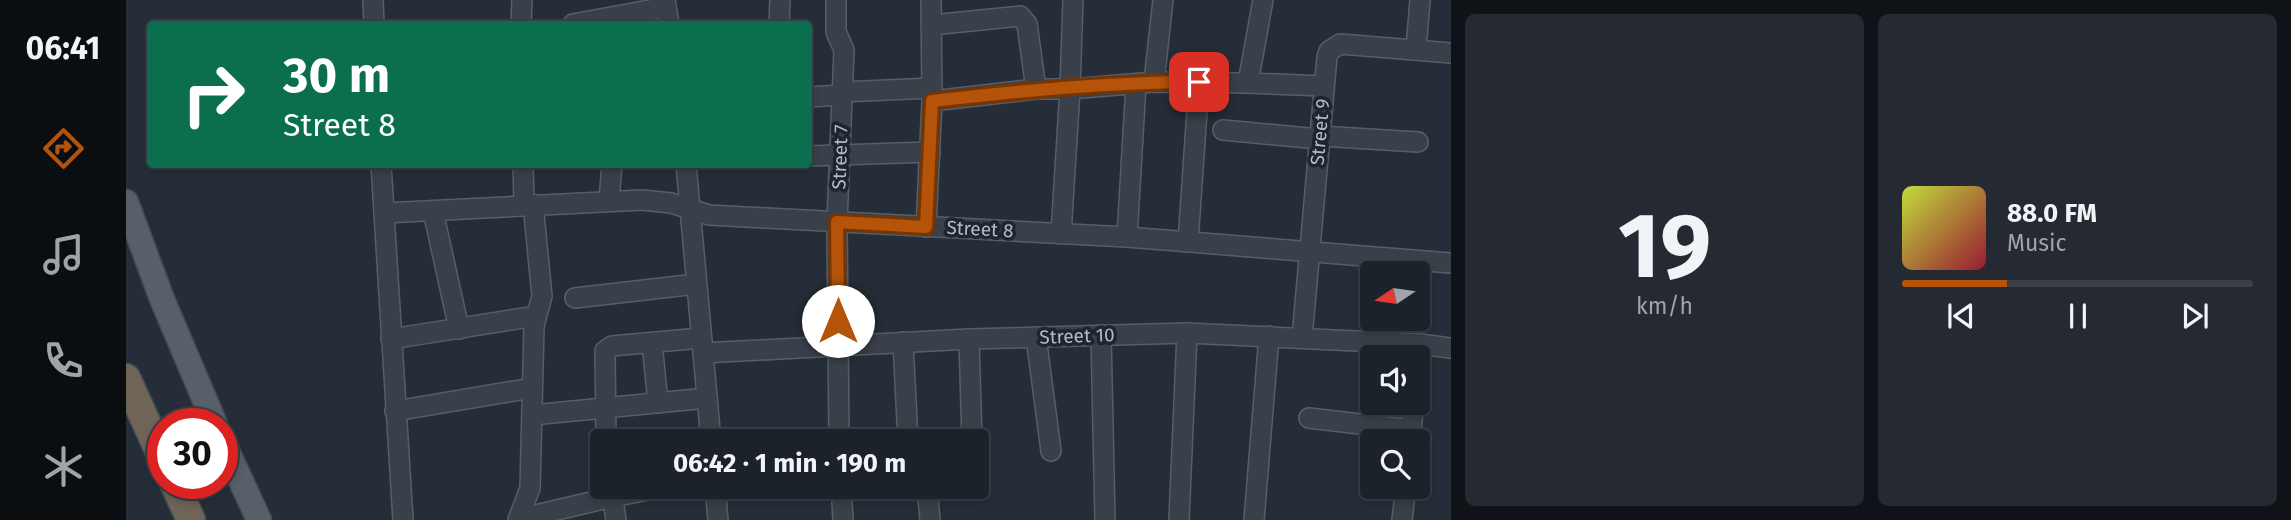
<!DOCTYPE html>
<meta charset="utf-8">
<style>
:root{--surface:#1c222a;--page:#252a32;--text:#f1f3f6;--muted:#a0a4a8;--line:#3a3f47;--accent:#b45309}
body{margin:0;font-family:"Fira Sans",sans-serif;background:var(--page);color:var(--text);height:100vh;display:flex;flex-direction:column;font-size:26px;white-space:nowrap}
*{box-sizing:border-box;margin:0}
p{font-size:23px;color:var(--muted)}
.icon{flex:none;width:38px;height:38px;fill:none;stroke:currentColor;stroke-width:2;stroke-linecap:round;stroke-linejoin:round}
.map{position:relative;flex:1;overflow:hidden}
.panel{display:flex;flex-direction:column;gap:14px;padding:14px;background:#0f1317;width:840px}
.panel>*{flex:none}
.banner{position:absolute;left:21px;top:21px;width:665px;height:147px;border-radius:7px;box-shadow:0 4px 10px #0003,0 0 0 2px var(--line);background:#0b6e4f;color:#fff;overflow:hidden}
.needle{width:46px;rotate:257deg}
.fabs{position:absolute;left:1234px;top:261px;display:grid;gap:14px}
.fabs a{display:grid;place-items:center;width:70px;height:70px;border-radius:7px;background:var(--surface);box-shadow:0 4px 10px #0003,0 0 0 2px var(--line);font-size:35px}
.speed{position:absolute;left:21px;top:408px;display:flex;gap:14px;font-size:35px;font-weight:700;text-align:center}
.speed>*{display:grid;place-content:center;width:91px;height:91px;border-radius:50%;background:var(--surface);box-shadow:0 4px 10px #0003,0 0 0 2px var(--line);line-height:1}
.speed .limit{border:10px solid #d22;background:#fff;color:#111}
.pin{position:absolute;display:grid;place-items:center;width:60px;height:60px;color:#fff;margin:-30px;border-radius:14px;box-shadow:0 4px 10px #0006}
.me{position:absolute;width:77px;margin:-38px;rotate:0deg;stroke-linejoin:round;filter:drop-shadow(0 0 5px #0008)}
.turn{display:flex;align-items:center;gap:24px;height:147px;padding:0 21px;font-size:32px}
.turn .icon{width:91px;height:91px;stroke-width:2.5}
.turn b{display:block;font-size:49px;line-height:60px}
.panel .tile{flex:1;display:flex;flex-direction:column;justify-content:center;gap:10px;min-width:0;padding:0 24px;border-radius:10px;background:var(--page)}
.panel .dial{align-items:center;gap:0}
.dial b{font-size:91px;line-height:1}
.song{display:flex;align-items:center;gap:21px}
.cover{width:84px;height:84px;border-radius:10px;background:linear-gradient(135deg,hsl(70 70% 55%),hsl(350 70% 35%))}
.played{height:7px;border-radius:4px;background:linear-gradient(90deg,var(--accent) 30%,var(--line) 30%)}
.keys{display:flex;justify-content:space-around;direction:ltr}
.panel .tiles{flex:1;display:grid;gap:14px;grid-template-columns:repeat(2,1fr)}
.trip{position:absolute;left:464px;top:429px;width:399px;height:70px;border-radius:7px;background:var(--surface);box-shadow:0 4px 10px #0003,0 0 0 2px var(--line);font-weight:700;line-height:70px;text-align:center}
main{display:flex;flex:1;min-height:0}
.menu{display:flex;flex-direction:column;width:126px;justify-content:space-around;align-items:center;background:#0b0e11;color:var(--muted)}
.menu .icon{width:49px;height:49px}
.menu .selected{color:var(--accent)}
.menu b{font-size:32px;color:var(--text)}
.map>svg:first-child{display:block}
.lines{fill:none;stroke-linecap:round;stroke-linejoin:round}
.minor-casing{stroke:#575e67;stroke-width:22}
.major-casing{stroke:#424952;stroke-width:27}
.highway-casing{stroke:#444b54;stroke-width:31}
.minor{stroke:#394049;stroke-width:19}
.major{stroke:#575f69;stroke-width:24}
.highway{stroke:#6e6457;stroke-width:28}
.route-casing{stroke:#753606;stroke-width:18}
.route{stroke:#b45309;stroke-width:12}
.labels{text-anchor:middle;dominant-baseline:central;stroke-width:7;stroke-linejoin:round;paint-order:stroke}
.street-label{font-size:19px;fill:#b4bbc5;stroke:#1e252e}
</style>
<main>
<nav class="menu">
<b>06:41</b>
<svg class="icon selected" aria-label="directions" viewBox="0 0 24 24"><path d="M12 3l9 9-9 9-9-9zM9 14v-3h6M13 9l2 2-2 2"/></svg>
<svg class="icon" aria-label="music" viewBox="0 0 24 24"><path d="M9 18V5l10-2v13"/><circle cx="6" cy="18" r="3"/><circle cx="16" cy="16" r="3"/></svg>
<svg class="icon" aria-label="phone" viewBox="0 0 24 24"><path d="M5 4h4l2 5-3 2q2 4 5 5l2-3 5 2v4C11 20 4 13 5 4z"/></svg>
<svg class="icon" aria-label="climate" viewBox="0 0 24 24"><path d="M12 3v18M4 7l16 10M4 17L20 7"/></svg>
</nav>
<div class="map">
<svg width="1325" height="520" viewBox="0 0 1325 520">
<rect width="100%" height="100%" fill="#252e38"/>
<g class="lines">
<defs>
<g id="minor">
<path d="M 247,0 L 248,24"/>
<path d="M 539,0 L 543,24"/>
<path d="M 710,0 L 710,32 L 718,50 L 711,222 L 713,441"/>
<path d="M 395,24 L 396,0"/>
<path d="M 447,24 L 540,7"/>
<path d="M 653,24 L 654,0"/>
<path d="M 806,25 L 894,16 L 901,24 L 910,89"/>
<path d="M 1290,50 L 1294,0"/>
<path d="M 1028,82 L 1037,0"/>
<path d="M 1122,83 L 1137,0"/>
<path d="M 716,92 L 806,88"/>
<path d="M 682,97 L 716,95"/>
<path d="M 806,101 L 910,89 L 944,89 L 1028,82 L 1122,83 L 1198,86"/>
<path d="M 1097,130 L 1193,139"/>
<path d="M 1194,136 L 1292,142"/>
<path d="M 682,156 L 804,152"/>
<path d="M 255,164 L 277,520"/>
<path d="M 397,164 L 398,204"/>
<path d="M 560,164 L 585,441"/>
<path d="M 483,200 L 486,164"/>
<path d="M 307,211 L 333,329"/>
<path d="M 258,213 L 516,200 L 545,203 L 583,215 L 1001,237 L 1325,263"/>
<path d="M 800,227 L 806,101 L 805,0"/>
<path d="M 935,234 L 944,89 L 947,0"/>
<path d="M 1001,237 L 1010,84"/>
<path d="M 1062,242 L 1073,82"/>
<path d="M 449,298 L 570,284"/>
<path d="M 975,335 L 979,520"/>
<path d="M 910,337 L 925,451"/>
<path d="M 1176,338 L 1201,57 L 1203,51 L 1214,44 L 1325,53"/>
<path d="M 265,339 L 410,316"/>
<path d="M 843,339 L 846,441"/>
<path d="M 777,342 L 782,441"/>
<path d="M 1264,342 L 1266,318"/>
<path d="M 526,343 L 532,403"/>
<path d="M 577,353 L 843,339 L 1061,333 L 1294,344 L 1325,348"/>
<path d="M 1292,367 L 1294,344"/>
<path d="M 269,411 L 406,388"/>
<path d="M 406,415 L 581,398"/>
<path d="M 1183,418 L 1285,430"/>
<path d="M 480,441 L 479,351 L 486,346 L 575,338"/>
<path d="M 1284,441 L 1288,402"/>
<path d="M 485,486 L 490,520"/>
<path d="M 589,486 L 592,520"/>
<path d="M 715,486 L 717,520"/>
<path d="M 801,486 L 804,520"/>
<path d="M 393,519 L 486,497 L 544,486"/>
<path d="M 392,520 L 404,488 L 408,326 L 416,296 L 407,204"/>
<path d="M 1053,520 L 1061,333"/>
<path d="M 1128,520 L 1143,336"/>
<path d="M 1276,520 L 1280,486"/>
</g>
<g id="major">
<path d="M 0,202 L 36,299 L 89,424"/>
<path d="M 96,440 L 133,520"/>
</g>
<g id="highway">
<path d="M 0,378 L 37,459"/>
<path d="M 48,483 L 65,520"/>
</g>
</defs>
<use href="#minor" class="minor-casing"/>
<use href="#major" class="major-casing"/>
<use href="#highway" class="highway-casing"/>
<use href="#minor" class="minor"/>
<use href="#major" class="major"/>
<use href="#highway" class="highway"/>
</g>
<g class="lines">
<defs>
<path id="route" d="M 712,321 L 711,222 L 800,227 L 806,101 C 894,91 984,82 1073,82"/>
</defs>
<use href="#route" class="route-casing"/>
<use href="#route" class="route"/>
</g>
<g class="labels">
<g class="street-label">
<text transform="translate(1194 132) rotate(-85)">Street 9</text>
<text transform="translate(714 157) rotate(-88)">Street 7</text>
<text transform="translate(854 229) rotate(3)">Street 8</text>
<text transform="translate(951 336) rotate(-2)">Street 10</text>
</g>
</g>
</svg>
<div class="fabs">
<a><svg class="needle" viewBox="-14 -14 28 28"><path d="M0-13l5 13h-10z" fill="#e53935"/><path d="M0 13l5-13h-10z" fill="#a0a4a8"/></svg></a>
<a><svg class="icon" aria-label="sound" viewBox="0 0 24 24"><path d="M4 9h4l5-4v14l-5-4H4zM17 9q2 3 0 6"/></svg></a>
<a><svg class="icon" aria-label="search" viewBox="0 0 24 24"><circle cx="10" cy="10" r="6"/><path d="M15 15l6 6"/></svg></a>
</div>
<div class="speed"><div class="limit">30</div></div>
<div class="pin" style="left:1073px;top:82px;background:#d93025"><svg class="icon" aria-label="arrive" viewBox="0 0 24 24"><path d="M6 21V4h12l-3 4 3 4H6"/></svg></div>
<svg class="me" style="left:712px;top:321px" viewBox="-20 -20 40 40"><circle r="19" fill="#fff"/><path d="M0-13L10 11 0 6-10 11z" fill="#b45309"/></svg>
<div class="trip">06:42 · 1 min · 190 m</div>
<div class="banner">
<div class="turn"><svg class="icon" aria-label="right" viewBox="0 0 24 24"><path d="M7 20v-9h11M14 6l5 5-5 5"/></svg><div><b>30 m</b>Street 8</div></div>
</div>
</div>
<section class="panel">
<div class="tiles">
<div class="tile dial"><b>19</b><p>km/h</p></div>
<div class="tile">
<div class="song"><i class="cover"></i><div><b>88.0 FM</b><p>Music</p></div></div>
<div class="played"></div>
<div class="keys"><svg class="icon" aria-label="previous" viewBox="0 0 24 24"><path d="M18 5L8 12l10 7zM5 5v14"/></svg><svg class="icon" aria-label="pause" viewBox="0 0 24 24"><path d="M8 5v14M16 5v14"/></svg><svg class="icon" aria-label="next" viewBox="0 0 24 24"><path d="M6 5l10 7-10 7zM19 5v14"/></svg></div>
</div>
</div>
</section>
</main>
